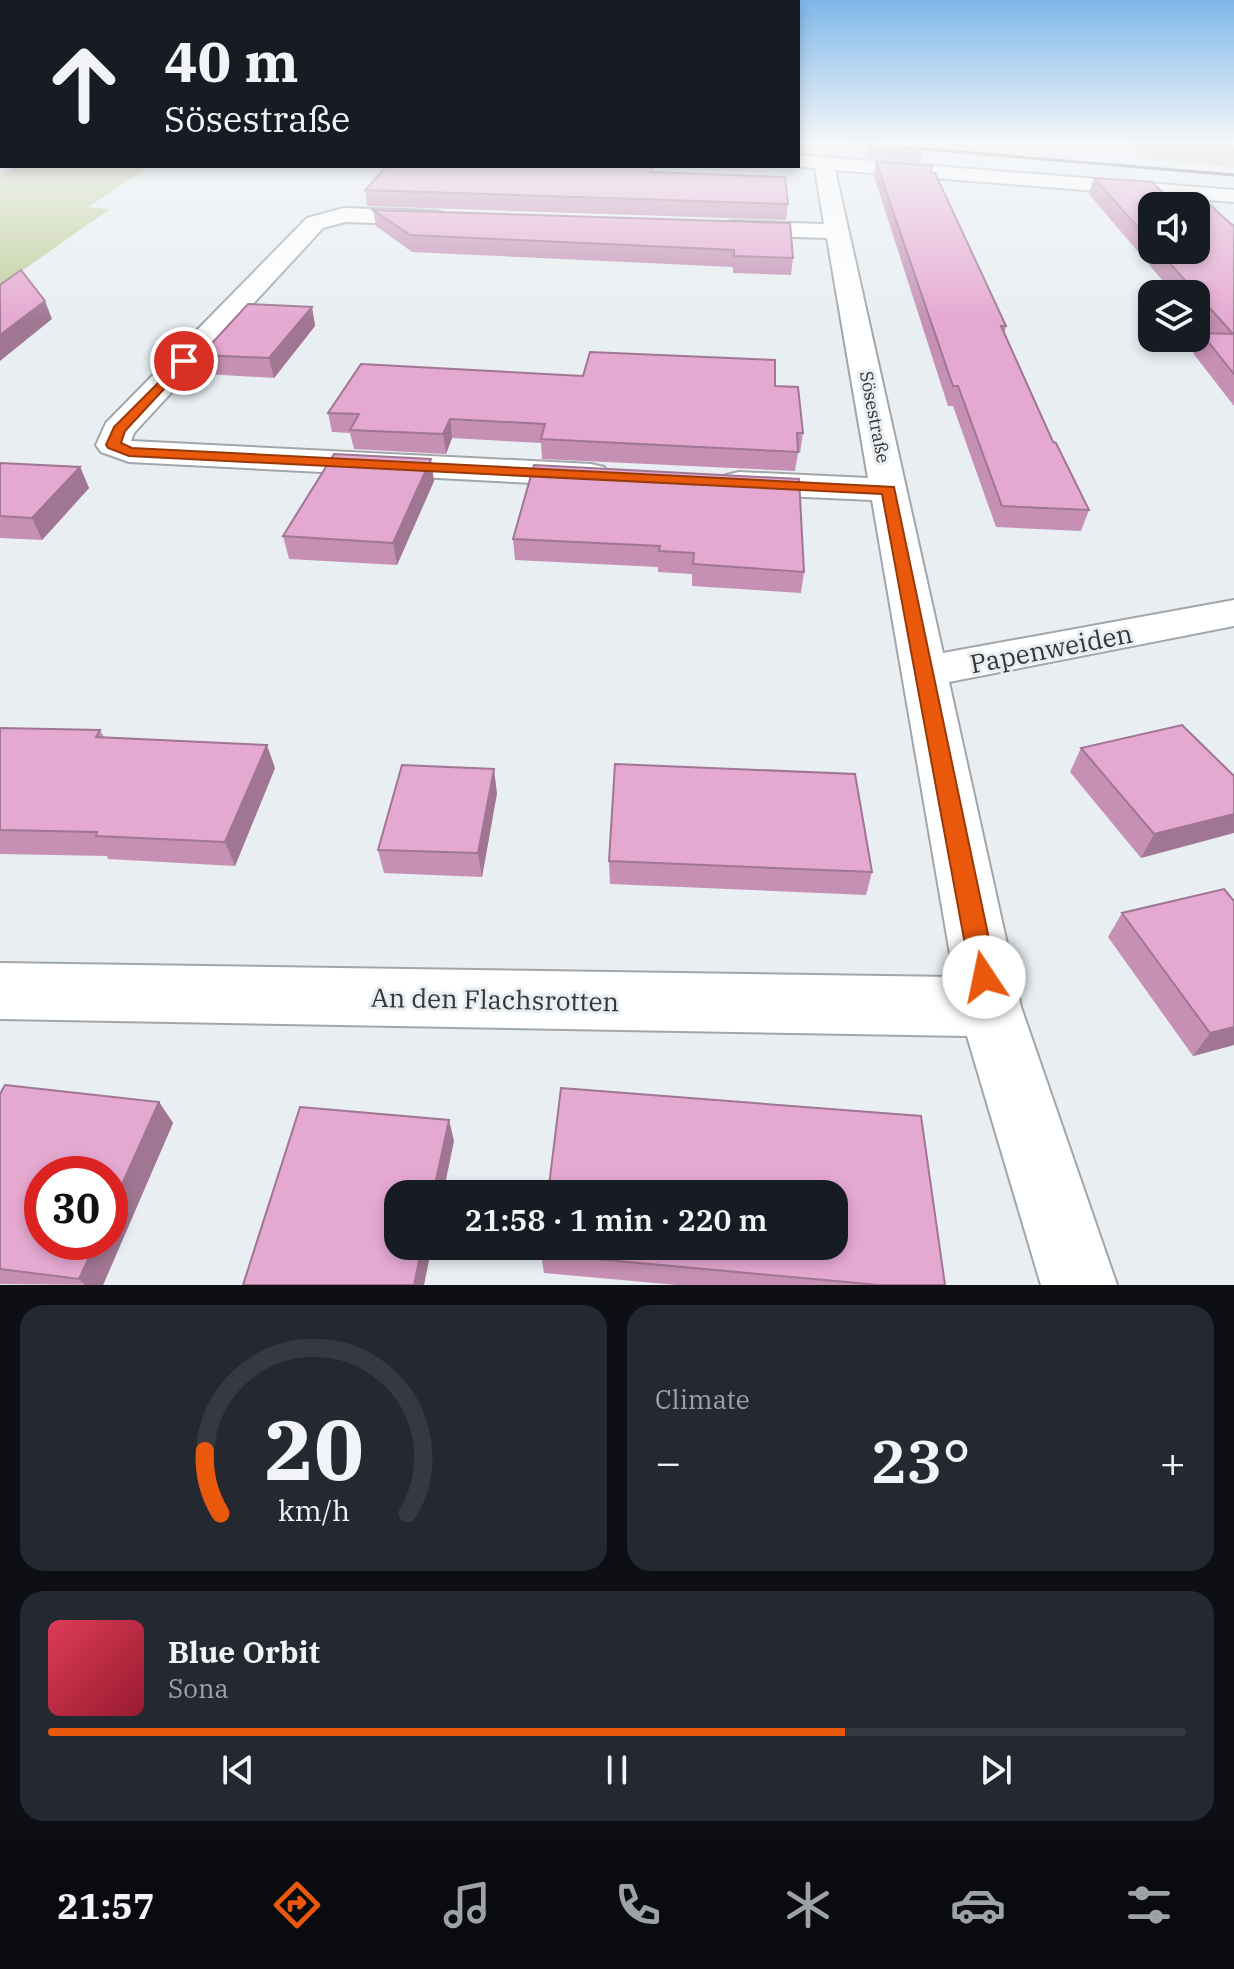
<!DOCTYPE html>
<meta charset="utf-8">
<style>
:root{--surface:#171b24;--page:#242831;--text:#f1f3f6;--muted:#9ea1a6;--line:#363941;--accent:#ea580c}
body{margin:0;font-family:"IBM Plex Serif",serif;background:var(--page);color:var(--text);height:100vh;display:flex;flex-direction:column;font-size:30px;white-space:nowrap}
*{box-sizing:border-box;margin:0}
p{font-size:26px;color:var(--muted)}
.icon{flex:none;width:44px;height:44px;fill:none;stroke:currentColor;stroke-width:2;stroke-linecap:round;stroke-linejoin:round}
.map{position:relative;height:1285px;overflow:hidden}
.details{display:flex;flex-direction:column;gap:20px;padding:20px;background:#0d0f14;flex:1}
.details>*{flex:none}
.top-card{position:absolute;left:0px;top:0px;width:800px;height:168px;box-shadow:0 4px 12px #0003;background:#171b24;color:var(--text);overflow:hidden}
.fabs{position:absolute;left:1138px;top:192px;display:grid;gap:16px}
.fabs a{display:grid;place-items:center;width:72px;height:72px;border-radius:16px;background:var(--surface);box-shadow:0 4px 12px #0003;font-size:40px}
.speed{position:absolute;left:24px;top:1156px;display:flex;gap:16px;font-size:40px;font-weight:700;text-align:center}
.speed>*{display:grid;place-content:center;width:104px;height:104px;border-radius:50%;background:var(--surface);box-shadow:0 4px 12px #0003;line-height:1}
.speed .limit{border:12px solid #d22;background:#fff;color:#111}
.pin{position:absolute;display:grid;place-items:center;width:68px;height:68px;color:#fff;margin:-34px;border:4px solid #fff;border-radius:50%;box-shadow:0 2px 8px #0007}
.me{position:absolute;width:88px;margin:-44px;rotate:349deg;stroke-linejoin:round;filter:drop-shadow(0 0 6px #0008)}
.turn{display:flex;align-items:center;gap:28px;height:168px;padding:0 32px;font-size:36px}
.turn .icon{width:104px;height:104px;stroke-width:2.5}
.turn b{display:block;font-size:56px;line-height:68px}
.big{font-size:60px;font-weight:600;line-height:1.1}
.details .widget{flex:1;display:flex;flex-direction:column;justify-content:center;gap:12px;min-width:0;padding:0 28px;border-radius:24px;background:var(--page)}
.details .dial{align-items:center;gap:0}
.dial svg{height:208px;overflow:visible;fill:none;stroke:var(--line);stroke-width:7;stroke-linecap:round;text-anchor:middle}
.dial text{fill:var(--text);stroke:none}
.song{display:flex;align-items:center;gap:24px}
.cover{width:96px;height:96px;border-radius:12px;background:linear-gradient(135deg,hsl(350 70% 55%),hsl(350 70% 35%))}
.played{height:8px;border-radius:4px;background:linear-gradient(90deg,var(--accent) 70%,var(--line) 70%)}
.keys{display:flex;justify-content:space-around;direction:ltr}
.heat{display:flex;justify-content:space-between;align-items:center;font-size:44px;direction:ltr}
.details .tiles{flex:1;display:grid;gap:20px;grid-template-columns:1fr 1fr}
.widget:last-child{grid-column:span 2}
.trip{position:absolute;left:384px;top:1180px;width:464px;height:80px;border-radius:24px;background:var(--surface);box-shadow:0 4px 12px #0003;font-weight:600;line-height:80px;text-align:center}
.tabs{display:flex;height:128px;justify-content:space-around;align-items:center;background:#090b0e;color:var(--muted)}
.tabs .icon{width:56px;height:56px}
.tabs .selected{color:var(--accent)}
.tabs b{font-size:36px;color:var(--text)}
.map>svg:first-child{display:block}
.green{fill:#c0cc98}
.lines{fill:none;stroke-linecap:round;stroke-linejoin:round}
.minor-casing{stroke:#a1a6aa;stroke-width:4}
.tertiary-casing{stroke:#a1a6aa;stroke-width:4}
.minor{fill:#fff;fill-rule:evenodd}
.tertiary{fill:#fff;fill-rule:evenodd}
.rail{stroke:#4e5052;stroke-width:3}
.wall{fill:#c590b4;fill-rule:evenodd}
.shaded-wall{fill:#a07692}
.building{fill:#e5a8d1;stroke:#a07692;stroke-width:2}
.route{fill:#ea580c;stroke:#983908;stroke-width:2}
.labels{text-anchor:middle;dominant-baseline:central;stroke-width:6;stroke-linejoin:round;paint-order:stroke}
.far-street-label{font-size:18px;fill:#343637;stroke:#e8eef2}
.near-street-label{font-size:26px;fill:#343637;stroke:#e8eef2}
</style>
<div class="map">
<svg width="1234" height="1285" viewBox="0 0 1234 1285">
<rect width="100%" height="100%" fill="#e8eef2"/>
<g class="green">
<path d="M 1130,143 L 1234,143 L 1234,167 L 1140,158 Z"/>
<path d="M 20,166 L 151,166 L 88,207 L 110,209 L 0,286 L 0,174 Z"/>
</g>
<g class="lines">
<defs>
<g id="minor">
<path d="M 798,155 L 1234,190 L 1234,202 L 835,170 L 943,653 L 1234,600 L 1234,626 L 949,682 L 1021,1007 L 1117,1285 L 1041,1285 L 967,1036 L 0,1019 L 0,963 L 954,977 L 872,500 L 739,494 L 726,491 L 721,483 L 726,475 L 739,472 L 868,478 L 827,238 L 732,235 L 724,233 L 720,228 L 724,223 L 732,221 L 824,224 L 815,168 L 794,166 L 798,166 Z"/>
<path d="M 344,208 L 435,211 L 443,213 L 446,218 L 443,223 L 435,225 L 345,222 L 323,228 L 134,433 L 131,441 L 591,464 L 604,467 L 609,475 L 604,483 L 591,486 L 129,462 L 101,452 L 96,445 L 106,423 L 307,218 Z"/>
</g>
<path id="tertiary" d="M 2,145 L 2,157 L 0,158 L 0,146 Z"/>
</defs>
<use href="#minor" class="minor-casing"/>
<use href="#tertiary" class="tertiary-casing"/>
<use href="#minor" class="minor"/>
<use href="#tertiary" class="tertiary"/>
<path class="rail" d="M 854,143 L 1234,175"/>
</g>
<g class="wall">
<path d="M 867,146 L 922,154 L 920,162 L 868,158 L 866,153 Z"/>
<path d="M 876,162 L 931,173 L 1006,326 L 1004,334 L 1053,442 L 1089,510 L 1081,531 L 996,527 L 953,406 L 948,406 L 874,176 Z"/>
<path d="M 652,172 L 788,204 L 786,220 L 367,206 L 365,190 Z"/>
<path d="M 1094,178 L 1173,203 L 1234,225 L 1234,406 L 1193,353 L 1201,333 L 1207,333 L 1196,321 L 1196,294 L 1174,294 L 1089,194 ZM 1152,206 L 1196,250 L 1152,250 Z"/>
<path d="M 373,210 L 790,223 L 793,258 L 791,275 L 733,273 L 733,267 L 412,252 L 376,226 Z"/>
<path d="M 312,307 L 315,326 L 274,378 L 206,374 L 201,355 Z"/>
<path d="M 775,386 L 803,433 L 800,453 L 798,453 L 795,471 L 542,459 L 541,443 L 452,438 L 446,454 L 354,449 L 350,433 L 332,432 L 328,413 Z"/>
<path d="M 0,463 L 80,467 L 89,488 L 42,540 L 0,538 Z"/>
<path d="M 534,465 L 804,572 L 801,593 L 692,586 L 692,574 L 658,572 L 658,567 L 515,560 L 513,539 Z"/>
<path d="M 434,481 L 397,565 L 289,559 L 283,536 Z"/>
<path d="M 0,728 L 100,730 L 104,737 L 275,768 L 235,866 L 108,859 L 107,856 L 0,854 Z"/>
<path d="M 1081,748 L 1234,776 L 1141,858 L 1070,772 Z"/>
<path d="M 497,793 L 482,877 L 384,873 L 378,850 Z"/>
<path d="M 609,861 L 872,872 L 866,895 L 610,884 Z"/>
<path d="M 1234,901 L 1234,1045 L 1193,1056 L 1108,937 L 1122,913 Z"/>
<path d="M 0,1094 L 159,1102 L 173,1123 L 103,1285 L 0,1284 Z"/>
<path d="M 541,1254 L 945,1285 L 677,1285 L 544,1273 Z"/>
</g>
<g class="shaded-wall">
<path d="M 45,301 L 52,319 L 0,361 L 0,335 Z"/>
<path d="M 312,307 L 315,326 L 274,378 L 269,358 Z"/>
<path d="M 450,419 L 452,438 L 446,454 L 443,434 Z"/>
<path d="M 431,459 L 434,481 L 397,565 L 393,543 Z"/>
<path d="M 80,467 L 89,488 L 42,540 L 32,518 Z"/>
<path d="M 267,745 L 275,768 L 235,866 L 225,842 Z"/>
<path d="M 494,769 L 497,793 L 482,877 L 478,853 Z"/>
<path d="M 1234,814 L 1234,833 L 1141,858 L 1154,834 Z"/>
<path d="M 1234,1027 L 1234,1045 L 1193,1056 L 1210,1033 Z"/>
<path d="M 159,1102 L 173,1123 L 103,1285 L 85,1285 L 79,1279 L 96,1242 L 110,1242 L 110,1211 Z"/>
<path d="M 449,1120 L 454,1141 L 443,1194 L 433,1194 Z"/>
<path d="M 422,1246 L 432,1246 L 424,1285 L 414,1285 Z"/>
</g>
<g class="building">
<path d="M 867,146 L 920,151 L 922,154 L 869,150 Z"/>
<path d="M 876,162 L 932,166 L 931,173 L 935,173 L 1006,326 L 1001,326 L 1053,442 L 1056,443 L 1089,510 L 1002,506 L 958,386 L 953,386 Z"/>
<path d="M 387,166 L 653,167 L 651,172 L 785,177 L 788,204 L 365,190 Z"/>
<path d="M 1094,178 L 1152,182 L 1173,203 L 1209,204 L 1231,224 L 1234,225 L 1234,374 L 1201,333 L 1233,334 L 1158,250 L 1196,250 L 1196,206 L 1152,206 L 1152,243 Z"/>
<path d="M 373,210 L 790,223 L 793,258 L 734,256 L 734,250 L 410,235 Z"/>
<path d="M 21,270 L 45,301 L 0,335 L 0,285 Z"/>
<path d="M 248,304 L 312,307 L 269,358 L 201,355 Z"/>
<path d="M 590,352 L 775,360 L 775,386 L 798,387 L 803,433 L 797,433 L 798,452 L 541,439 L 545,424 L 450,419 L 443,434 L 350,430 L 359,414 L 328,413 L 361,364 L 583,376 Z"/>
<path d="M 334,454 L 431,459 L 393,543 L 283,536 Z"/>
<path d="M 0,463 L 80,467 L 32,518 L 0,516 Z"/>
<path d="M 534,465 L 799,479 L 804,572 L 693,564 L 694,553 L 659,551 L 660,546 L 513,539 Z"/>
<path d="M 1182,725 L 1234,776 L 1234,814 L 1154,834 L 1081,748 Z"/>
<path d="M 0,728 L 100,730 L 96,737 L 267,745 L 225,842 L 96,836 L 97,832 L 0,830 Z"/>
<path d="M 615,764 L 855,774 L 872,872 L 609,861 Z"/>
<path d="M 402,765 L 494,769 L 478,853 L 378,850 Z"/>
<path d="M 1224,889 L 1234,901 L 1234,1027 L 1210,1033 L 1122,913 Z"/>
<path d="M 5,1085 L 159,1102 L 110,1211 L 110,1174 L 42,1174 L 42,1242 L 96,1242 L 79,1279 L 0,1269 L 0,1094 Z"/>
<path d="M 561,1088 L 921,1116 L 945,1285 L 879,1285 L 541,1254 L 542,1246 L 834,1246 L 834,1194 L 548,1194 Z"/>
<path d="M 300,1107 L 449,1120 L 433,1194 L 398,1194 L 398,1246 L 422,1246 L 414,1285 L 243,1285 Z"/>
</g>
<linearGradient id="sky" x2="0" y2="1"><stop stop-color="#7fb7e9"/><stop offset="0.44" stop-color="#f5f7f9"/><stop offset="1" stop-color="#f5f7f9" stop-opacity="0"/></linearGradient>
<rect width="1234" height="323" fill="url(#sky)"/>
<path class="route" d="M 184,357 L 190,361 L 188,363 L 125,431 L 121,443 L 132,448 L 894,487 L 997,977 L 993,985 L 984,988 L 975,985 L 971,977 L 882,494 L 129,456 L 108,448 L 106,445 L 114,427 Z"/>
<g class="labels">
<g class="far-street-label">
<text transform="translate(875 417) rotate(79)">Sösestraße</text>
</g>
<g class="near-street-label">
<text transform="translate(1051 648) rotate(-11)">Papenweiden</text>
<text transform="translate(495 999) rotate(1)">An den Flachsrotten</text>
</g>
</g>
</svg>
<div class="fabs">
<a><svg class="icon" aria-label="sound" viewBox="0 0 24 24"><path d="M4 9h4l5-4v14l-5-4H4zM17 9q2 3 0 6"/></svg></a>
<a><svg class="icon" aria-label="layers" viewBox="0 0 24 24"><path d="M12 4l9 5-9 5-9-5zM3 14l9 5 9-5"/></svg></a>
</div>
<div class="speed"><div class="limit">30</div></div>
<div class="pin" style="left:184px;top:361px;background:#d93025"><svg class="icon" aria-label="arrive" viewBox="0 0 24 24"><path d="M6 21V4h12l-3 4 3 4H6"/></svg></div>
<svg class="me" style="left:984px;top:977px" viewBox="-20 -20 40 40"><circle r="19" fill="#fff"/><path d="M0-13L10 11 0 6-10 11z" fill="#ea580c"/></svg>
<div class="trip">21:58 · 1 min · 220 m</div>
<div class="top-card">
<div class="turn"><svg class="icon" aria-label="ahead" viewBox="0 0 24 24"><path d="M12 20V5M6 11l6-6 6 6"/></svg><div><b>40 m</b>Sösestraße</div></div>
</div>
</div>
<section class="details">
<div class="tiles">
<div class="widget dial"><svg viewBox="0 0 100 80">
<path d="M14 69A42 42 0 1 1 86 69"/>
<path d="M14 69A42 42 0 0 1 8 45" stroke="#ea580c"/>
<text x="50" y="56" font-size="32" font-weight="700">20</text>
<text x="50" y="72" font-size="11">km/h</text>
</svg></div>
<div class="widget"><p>Climate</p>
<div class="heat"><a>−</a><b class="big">23°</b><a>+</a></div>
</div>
<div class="widget">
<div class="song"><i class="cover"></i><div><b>Blue Orbit</b><p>Sona</p></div></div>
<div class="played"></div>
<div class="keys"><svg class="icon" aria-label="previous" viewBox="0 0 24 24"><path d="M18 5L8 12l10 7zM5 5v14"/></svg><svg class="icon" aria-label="pause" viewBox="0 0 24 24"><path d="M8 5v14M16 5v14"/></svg><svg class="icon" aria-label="next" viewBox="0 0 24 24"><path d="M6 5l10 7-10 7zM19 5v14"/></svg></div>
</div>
</div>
</section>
<nav class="tabs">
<b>21:57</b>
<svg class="icon selected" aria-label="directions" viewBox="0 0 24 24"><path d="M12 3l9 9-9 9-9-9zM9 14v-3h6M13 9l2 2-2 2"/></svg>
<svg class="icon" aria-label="music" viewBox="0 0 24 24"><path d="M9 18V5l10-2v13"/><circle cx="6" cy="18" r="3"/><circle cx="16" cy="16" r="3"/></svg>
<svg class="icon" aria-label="phone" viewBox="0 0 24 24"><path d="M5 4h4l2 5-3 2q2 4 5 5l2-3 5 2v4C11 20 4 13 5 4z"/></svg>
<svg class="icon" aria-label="climate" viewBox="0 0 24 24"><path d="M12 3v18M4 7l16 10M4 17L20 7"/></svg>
<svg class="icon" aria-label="car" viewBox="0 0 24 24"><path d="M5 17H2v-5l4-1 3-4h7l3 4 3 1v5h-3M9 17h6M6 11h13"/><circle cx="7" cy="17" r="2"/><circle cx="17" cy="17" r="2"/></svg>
<svg class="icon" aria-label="filters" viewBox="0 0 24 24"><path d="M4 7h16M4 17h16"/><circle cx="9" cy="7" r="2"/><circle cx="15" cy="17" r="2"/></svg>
</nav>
